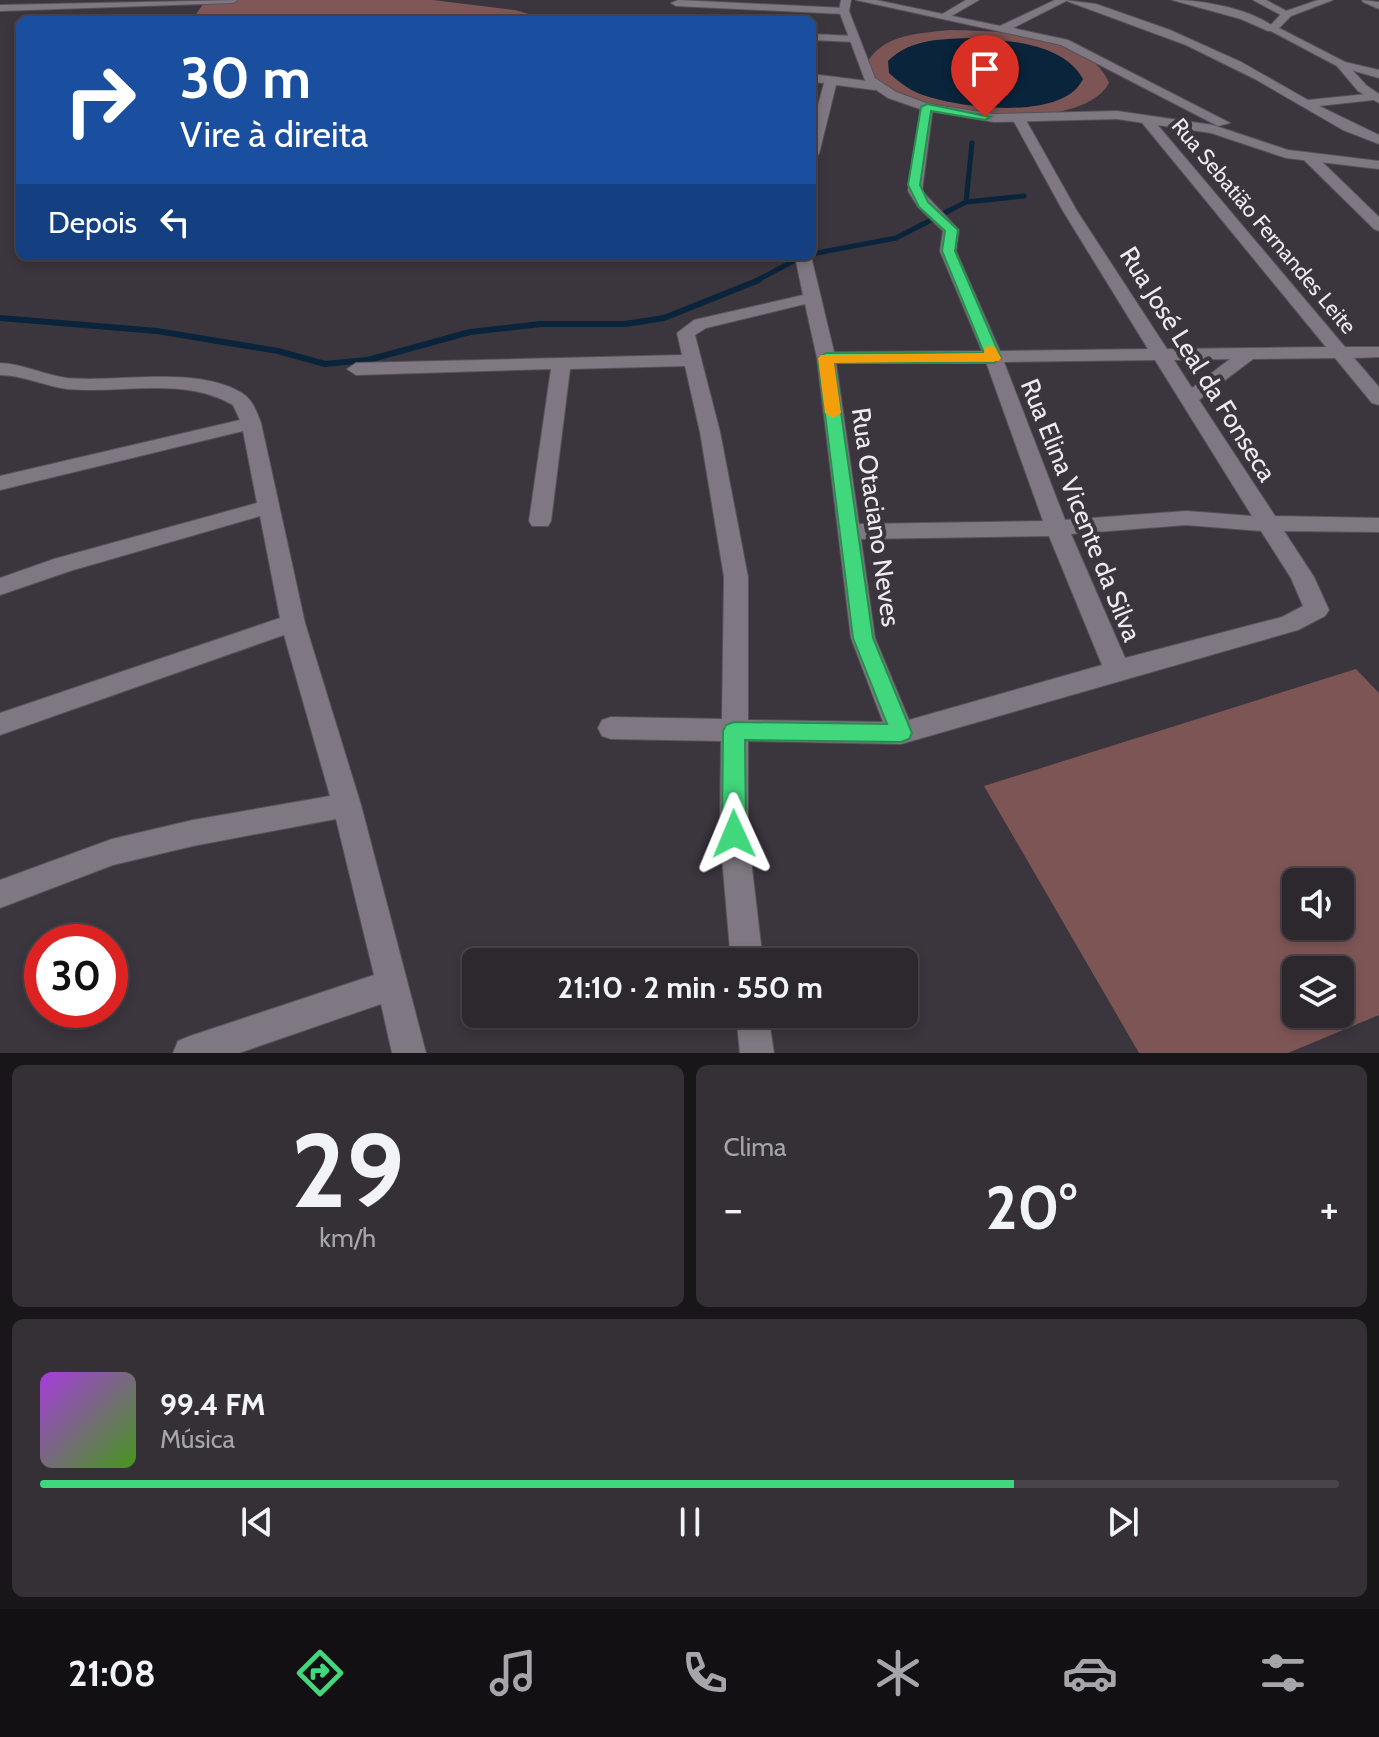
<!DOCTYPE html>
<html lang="pt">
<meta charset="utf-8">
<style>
:root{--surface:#2c282e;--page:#343036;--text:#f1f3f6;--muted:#a6a6aa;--line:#48444a;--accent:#41d77c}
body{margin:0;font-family:Cabin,sans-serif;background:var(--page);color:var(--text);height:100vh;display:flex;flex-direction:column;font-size:30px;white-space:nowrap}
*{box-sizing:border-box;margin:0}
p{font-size:26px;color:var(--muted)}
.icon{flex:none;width:44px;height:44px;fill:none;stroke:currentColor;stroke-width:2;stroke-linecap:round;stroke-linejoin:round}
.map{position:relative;height:1053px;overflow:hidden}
.sheet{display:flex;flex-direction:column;gap:12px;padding:12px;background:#181619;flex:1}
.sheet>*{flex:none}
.hud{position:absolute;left:16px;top:16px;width:800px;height:244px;border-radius:12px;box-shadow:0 4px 12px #0003,0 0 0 2px var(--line);background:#1a4fa0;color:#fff;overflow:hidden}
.tools{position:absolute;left:1282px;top:868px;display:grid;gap:16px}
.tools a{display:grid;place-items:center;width:72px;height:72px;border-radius:12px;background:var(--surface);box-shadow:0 4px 12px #0003,0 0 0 2px var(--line);font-size:40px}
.speed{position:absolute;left:24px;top:924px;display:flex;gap:16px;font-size:40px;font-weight:700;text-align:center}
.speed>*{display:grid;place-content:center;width:104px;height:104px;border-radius:50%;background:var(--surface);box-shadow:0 4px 12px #0003,0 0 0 2px var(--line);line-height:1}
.speed .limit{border:12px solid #d22;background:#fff;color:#111}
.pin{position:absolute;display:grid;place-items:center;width:68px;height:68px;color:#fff;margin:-82px -34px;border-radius:50% 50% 50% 0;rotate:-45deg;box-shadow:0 0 8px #0007}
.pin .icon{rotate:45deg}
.me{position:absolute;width:88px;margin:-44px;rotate:359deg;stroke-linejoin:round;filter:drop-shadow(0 0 6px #0008)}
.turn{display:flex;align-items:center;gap:28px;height:168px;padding:0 32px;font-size:36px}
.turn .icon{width:104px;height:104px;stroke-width:2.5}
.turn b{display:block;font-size:56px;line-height:68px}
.then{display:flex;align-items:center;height:76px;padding:0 32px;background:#0003;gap:16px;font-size:30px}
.big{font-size:60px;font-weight:700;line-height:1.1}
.sheet .widget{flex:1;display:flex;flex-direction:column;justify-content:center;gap:12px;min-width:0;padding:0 28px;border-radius:12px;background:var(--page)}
.sheet .dial{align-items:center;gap:0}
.dial b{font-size:104px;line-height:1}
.song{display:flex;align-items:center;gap:24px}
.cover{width:96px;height:96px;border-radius:12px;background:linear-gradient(135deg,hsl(280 70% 55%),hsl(100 70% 35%))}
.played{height:8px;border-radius:4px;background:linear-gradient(90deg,var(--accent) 75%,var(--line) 75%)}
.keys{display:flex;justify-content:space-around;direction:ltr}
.heat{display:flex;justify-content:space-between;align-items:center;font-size:44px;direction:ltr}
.sheet .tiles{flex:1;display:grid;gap:12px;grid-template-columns:1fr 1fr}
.widget:last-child{grid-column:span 2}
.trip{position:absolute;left:462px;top:948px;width:456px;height:80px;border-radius:12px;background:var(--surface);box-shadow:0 4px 12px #0003,0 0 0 2px var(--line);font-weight:700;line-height:80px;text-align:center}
.menu{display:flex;height:128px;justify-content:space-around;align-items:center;background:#121012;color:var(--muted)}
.menu .icon{width:56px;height:56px}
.menu .on{color:var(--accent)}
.menu b{font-size:36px;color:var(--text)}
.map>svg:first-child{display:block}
.green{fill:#7e5555;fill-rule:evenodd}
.forest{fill:#805757}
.water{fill:#0a243b}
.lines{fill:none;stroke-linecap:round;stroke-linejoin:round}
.stream-far1{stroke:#0a243b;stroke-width:5}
.stream{stroke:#0a243b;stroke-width:6}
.minor-casing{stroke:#575259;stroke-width:2}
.tertiary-casing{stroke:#575259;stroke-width:2}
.secondary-casing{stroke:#575259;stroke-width:2}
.minor{fill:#7f7882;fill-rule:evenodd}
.tertiary{fill:#7f7882;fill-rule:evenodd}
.secondary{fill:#7f7882;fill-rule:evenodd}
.route{fill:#41d77c;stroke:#2a8c51;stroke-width:2}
.slow{fill:#f59e0b}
.labels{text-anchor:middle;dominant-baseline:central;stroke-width:8;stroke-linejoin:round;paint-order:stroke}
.far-street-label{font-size:22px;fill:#eeeaf0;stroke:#3b353e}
.street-label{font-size:26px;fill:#eeeaf0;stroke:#3b353e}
</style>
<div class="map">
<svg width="1379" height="1053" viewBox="0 0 1379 1053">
<rect width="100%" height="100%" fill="#3b353e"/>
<g class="green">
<path d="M 951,30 C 997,31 1089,33 1109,83 C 1080,136 914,118 875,81 C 870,77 868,70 866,65 C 881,34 920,33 951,30 Z"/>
<path d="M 1356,669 L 1379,693 L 1379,1015 L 1288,1053 L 1139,1053 L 984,786 ZM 1296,882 L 1340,882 L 1340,926 L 1296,926 ZM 1296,970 L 1340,970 L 1340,1014 L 1296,1014 Z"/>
</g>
<path class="forest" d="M 206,0 L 433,0 L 515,10 L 550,20 L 217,20 L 194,17 Z"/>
<path class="water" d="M 974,38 C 1010,41 1063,43 1083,79 C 1063,122 957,108 920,94 C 908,89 899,82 889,73 L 888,61 C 911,38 943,39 974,38 Z"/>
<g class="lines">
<g class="stream-far1">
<path d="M 966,202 L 1024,196"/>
<path d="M 812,254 L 896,238 L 966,202 L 972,143"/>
<path d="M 754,282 L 799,258"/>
</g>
<path class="stream" d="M 0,318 L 157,331 L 278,351 L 325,364 L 368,360 L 470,332 L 541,324 L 625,324 L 664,318 L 759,280"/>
<defs>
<g id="minor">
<path d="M 678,0 L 844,8 L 849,11 L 844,14 L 676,6 L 671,3 Z"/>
<path d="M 966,0 L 979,0 L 948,18 L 939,16 Z"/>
<path d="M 1064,0 L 1096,4 L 1170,30 L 1241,62 L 1308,100 L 1377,93 L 1377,99 L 1373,100 L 1319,106 L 1379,135 L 1379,144 L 1343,130 L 1255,79 L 1186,45 Z"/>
<path d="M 1253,0 L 1266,0 L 1292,14 L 1283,16 Z"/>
<path d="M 812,34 L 854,36 L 860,39 L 854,42 L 812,40 Z"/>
<path d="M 812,74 L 875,82 L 881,86 L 875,90 L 836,85 L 819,154 L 812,158 L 812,128 L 824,83 L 812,82 Z"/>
<path d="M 927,103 L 933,107 L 922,191 L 959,230 L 956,251 L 1000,351 L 1148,349 L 1063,211 L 1012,118 L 1018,114 L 1023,115 L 1077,211 L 1167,349 L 1326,347 L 1139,119 L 1150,116 L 1345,347 L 1379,347 L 1379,357 L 1354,358 L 1379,387 L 1379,405 L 1372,403 L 1335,358 L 1253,359 L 1199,400 L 1275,516 L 1379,518 L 1379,532 L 1284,531 L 1314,577 L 1329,610 L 1325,616 L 1298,630 L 901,744 L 748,741 L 748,834 L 763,962 L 731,962 L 720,834 L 721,741 L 611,739 L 602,736 L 598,728 L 602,720 L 611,717 L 722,719 L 724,577 L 700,432 L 685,366 L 570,369 L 551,521 L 548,526 L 532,526 L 529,521 L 551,369 L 356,375 L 347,369 L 356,363 L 682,355 L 677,333 L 694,320 L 803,295 L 795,256 L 811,256 L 834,352 L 982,351 L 940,251 L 943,231 L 918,207 L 908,191 L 921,107 ZM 805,304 L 817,358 L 851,638 L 883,722 L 748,720 L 748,577 L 720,432 L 695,335 L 706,328 ZM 1230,359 L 1192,388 L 1174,360 ZM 1155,360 L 1252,516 L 1186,511 L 1065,520 L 1004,362 ZM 986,362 L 1043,521 L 859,524 L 836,363 ZM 1186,525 L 1261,531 L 1291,578 L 1303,606 L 1282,617 L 1125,658 L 1071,534 ZM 1049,536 L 1102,665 L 909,720 L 875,638 L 861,539 Z"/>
<path d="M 1309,153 L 1314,154 L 1379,217 L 1379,231 L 1374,229 L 1304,160 L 1304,154 Z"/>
<path d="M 0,363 C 24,364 44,375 67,378 C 119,383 202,364 246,396 C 254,403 257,413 261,423 L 305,623 L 361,805 L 426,1053 L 392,1053 L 381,1004 L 239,1053 L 173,1053 L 178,1041 L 190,1036 L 374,975 L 336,819 L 193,846 L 113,865 L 0,908 L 0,880 L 112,839 L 193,820 L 330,796 L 284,635 L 0,735 L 0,713 L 280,618 L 260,516 L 70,571 L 0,595 L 0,578 L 54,559 L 257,503 L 243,431 L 0,490 L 0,476 L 240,420 L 233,405 C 184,376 122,394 67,389 C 44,386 23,375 0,375 Z"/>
<path d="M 736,1014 L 768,1014 L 774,1053 L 740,1053 Z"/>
</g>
<g id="tertiary">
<path d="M 238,0 L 233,3 L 0,11 L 0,5 Z"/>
<path d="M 841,0 L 851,0 L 849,11 L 875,78 L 896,92 L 929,104 L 994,114 L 1117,111 L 1213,125 L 1288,150 L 1379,161 L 1379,169 L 1286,158 L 1211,133 L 1117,119 L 994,122 L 923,110 L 888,98 L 866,83 L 839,11 Z"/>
<path d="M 856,0 L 876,0 L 1000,26 L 1055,0 L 1068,0 L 1013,28 L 1068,40 L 1230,123 L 1218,126 L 1061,45 Z"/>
<path d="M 1172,0 C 1204,0 1252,9 1277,29 L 1268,31 L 1241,19 Z"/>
<path d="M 1362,0 L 1379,2 L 1379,9 L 1363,2 Z"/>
<path d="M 1337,62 L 1345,62 L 1366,85 L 1379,94 L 1379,103 L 1358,91 L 1337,66 Z"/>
</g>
<path id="secondary" d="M 1318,0 L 1333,0 L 1291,16 L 1279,28 L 1345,62 L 1379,70 L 1379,78 L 1337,66 L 1267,29 L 1283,12 Z"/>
</defs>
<use href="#minor" class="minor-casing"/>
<use href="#tertiary" class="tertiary-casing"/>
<use href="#secondary" class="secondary-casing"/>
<use href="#minor" class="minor"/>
<use href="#tertiary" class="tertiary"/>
<use href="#secondary" class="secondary"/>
</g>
<path class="route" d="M 927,104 L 991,117 L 985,120 L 931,111 L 920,185 L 928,202 L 958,230 L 955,251 L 1001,358 L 994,363 L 834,363 L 873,638 L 912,733 L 909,739 L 901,742 L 745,740 L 746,834 L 742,842 L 734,845 L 726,842 L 722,834 L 723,731 L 726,725 L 734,722 L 887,724 L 853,638 L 818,358 L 826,353 L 984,353 L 942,251 L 945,231 L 919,207 L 908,185 L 921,107 Z"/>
<path class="slow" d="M 990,346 L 995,347 L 1001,358 L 999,361 L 834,363 L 841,413 L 833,418 L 825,413 L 818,358 L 821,355 L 984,353 L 985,347 Z"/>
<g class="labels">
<g class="far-street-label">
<text transform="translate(1264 226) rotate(50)">Rua Sebatião Fernandes Leite</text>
</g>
<g class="street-label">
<text transform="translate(1198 364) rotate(58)">Rua José Leal da Fonseca</text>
<text transform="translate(1081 510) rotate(68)">Rua Elina Vicente da Silva</text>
<text transform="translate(876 517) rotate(82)">Rua Otaciano Neves</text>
</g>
</g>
</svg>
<div class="tools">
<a><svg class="icon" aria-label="sound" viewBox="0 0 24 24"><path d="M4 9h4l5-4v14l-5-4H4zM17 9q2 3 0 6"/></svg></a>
<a><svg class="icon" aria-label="layers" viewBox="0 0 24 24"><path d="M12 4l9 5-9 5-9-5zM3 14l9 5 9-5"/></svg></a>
</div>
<div class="speed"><div class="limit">30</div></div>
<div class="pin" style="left:985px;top:117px;background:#d93025"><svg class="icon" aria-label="arrive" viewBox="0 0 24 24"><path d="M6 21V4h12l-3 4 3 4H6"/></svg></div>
<svg class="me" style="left:734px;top:834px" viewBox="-20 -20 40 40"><path d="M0-17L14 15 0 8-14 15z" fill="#41d77c" stroke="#fff" stroke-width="4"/></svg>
<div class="trip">21:10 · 2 min · 550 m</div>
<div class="hud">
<div class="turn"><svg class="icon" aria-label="right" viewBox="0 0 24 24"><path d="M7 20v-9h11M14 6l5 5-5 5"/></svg><div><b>30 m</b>Vire à direita</div></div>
<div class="then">Depois<svg class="icon" aria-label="left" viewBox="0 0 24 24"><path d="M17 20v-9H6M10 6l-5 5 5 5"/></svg></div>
</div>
</div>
<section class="sheet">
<div class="tiles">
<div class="widget dial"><b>29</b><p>km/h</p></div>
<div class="widget"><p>Clima</p>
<div class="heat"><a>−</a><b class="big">20°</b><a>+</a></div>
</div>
<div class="widget">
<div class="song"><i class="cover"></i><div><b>99.4 FM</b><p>Música</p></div></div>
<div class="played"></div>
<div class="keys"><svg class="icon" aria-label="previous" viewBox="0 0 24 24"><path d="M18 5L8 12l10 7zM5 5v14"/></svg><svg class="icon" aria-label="pause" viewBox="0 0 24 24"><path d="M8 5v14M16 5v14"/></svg><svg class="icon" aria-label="next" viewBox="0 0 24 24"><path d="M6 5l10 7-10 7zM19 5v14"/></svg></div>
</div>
</div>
</section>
<nav class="menu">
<b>21:08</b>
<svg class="icon on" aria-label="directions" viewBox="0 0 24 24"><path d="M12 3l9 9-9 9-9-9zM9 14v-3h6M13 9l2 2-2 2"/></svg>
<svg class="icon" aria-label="music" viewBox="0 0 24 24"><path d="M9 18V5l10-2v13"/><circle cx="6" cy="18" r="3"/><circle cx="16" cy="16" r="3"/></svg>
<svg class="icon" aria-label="phone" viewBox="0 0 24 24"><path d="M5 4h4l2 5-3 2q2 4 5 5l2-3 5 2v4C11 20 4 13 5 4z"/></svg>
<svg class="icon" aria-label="climate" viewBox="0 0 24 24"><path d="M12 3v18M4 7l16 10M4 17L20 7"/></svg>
<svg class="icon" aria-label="car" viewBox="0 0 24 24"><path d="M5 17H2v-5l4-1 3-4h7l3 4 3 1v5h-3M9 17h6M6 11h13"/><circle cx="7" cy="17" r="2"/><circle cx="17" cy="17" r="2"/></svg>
<svg class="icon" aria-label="filters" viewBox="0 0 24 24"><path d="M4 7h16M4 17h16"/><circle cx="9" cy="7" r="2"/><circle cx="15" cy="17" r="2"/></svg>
</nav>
